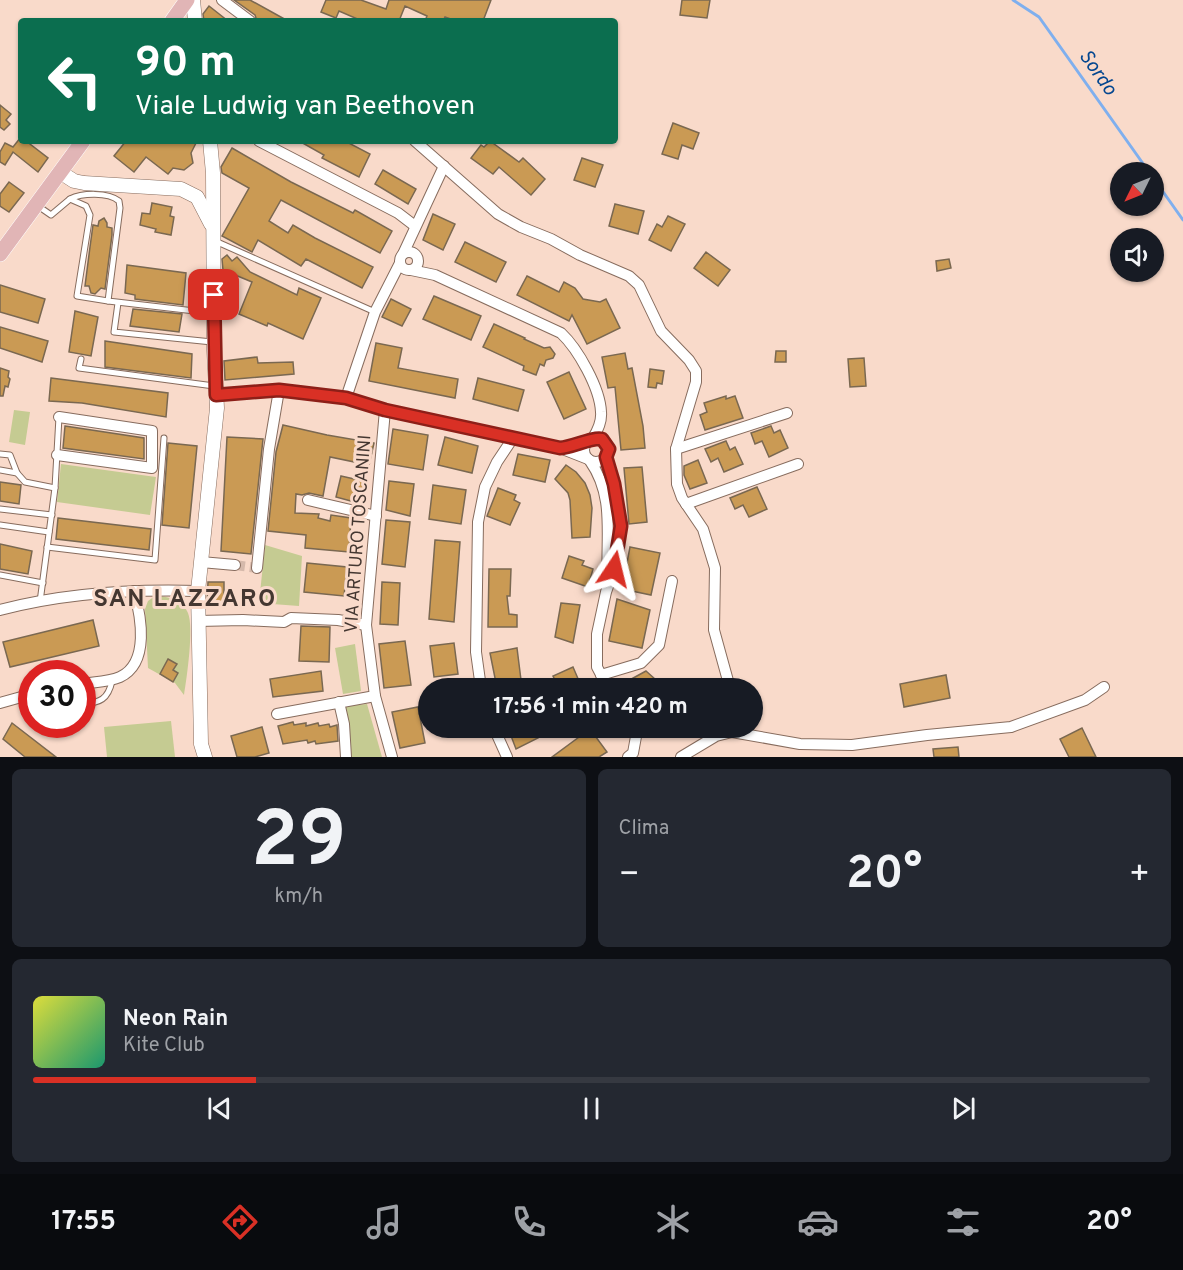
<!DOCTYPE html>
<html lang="it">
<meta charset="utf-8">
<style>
:root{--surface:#171b24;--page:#242831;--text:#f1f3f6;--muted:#9ea1a6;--line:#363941;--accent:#d93025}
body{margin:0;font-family:Overpass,sans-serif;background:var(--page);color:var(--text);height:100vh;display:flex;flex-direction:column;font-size:22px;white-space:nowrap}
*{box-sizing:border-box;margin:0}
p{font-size:20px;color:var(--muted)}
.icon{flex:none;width:33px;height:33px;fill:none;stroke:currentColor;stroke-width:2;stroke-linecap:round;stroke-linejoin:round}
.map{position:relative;height:757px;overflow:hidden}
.details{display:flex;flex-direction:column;gap:12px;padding:12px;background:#0d0f14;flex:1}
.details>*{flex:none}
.hud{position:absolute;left:18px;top:18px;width:600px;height:126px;border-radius:6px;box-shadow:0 2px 4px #0004;background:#0b6e4f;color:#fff;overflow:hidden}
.needle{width:39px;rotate:227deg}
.fabs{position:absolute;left:1110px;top:162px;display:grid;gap:12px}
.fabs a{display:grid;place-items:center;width:54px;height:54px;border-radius:50%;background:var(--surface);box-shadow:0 2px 4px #0004;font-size:30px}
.speed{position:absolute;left:18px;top:660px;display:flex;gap:12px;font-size:30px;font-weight:700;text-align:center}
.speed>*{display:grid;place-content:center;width:78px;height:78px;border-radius:50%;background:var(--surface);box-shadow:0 2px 4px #0004;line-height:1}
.speed .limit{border:9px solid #d22;background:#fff;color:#111}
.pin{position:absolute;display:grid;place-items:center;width:51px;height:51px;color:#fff;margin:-26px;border-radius:12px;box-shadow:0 3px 9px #0006}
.me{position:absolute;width:66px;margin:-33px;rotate:10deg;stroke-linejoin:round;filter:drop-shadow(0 0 4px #0008)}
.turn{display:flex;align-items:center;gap:21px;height:126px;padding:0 18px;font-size:27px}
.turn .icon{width:78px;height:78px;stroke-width:2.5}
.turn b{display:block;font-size:42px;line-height:51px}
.big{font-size:45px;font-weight:700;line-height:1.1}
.details .card{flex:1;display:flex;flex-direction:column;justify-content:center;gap:9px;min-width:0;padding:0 21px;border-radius:9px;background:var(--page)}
.details .dial{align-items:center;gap:0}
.dial b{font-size:78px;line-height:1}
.song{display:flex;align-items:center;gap:18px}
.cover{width:72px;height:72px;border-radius:9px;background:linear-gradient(135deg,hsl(60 70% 55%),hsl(160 70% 35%))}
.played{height:6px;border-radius:3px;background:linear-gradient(90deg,var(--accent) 20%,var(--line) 20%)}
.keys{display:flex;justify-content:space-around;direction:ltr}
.heat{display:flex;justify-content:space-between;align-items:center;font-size:33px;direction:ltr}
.details .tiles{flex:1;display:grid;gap:12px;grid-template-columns:1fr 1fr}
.card:last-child{grid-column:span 2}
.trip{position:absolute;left:418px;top:678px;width:345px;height:60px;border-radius:30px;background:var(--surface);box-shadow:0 2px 4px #0004;font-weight:700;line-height:60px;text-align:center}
.dock{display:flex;height:96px;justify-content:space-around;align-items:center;background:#090b0e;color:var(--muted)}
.dock .icon{width:42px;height:42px}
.dock .current{color:var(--accent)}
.dock b{font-size:27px;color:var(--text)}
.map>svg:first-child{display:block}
.green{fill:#c5cb92}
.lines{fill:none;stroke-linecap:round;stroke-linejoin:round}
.stream{stroke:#7fafee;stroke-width:3}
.building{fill:#ca9a54;stroke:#7a6851;stroke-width:1.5}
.street-tunnel{stroke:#d5b9ab;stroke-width:10;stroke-dasharray:10 5;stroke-linecap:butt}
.lane-casing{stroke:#876c5e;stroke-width:7}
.street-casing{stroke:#876c5e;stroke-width:12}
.secondary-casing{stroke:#876c5e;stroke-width:15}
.primary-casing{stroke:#fff;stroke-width:16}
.lane{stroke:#fff;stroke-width:5}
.street{stroke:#fff;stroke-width:10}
.secondary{stroke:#fff;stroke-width:14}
.primary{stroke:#e1b5b6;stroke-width:15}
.route-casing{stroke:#8d1f18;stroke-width:15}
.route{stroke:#d93025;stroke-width:10}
.labels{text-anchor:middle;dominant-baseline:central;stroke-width:6;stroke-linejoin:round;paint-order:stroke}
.street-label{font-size:18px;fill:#443731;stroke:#f9daca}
.water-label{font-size:20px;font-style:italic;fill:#044790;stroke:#f9daca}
.district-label{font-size:24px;font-weight:bold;letter-spacing:1.5px;fill:#443731;stroke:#f9daca}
</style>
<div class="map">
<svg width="1183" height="757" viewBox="0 0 1183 757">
<rect width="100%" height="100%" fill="#f9daca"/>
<g class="green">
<path d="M 14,410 L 30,412 L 25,445 L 9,442 Z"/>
<path d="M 61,464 L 156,477 L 150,515 L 57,502 Z"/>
<path d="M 265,545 L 302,556 L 299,606 L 259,603 Z"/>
<path d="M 155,596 C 167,596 183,600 188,613 C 194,628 187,677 184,695 L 175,683 L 148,668 L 145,609 L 148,601 Z"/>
<path d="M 355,644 L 361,691 L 343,694 L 335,648 Z"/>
<path d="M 367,704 L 382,757 L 349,757 L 345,709 L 347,706 Z"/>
<path d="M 171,721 L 175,757 L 107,757 L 104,727 Z"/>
</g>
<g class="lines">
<g class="stream">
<path d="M 1013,0 L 1039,17 L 1149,172"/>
<path d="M 1154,179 L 1183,220"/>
</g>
</g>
<g class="building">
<path d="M 234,0 L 250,0 L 288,21 L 257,21 L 255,15 Z"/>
<path d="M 326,0 L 361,0 L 386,9 L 389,0 L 491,0 L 483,21 L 456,21 L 445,17 L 443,21 L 425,21 L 427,16 L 405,6 L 399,21 L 362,21 L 339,11 L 336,18 L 321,12 Z"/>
<path d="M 682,0 L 710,0 L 707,18 L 680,15 Z"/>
<path d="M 209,6 L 228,21 L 204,21 L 203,14 Z"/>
<path d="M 0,105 L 11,114 L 6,120 L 10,124 L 4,130 L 0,127 Z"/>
<path d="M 673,123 L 699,133 L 693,149 L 682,145 L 678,159 L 662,154 Z"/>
<path d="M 21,137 L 21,141 L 26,141 L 48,158 L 38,172 L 13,152 L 5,165 L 0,162 L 0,152 L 5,143 L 13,147 Z"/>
<path d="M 126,141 L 197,141 L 191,153 L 193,163 L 184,170 L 173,168 L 168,174 L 146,157 L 134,172 L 114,156 Z"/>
<path d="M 299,141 L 345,141 L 370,154 L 359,177 L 322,158 L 324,155 Z"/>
<path d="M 490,141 L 519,162 L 523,158 L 545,179 L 531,195 L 499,167 L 493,174 L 471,158 L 481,145 L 484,147 Z"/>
<path d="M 232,148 L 291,182 L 353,213 L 355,210 L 392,231 L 380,253 L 281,200 L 269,221 L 288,233 L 293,225 L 315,238 L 373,267 L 362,288 L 306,259 L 301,266 L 258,240 L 252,252 L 222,236 L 249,188 L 222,173 L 221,167 Z"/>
<path d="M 582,158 L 603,165 L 595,187 L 574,180 Z"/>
<path d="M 383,170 L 416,189 L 408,204 L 375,184 Z"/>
<path d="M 9,182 L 24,193 L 9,212 L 0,206 L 0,194 Z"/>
<path d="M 152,203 L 172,207 L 170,216 L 174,217 L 171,235 L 155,232 L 156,229 L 140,225 L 142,213 L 150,214 Z"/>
<path d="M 615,204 L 644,211 L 638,234 L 609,226 Z"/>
<path d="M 433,214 L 455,224 L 443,250 L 423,240 Z"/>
<path d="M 668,216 L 685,224 L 671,251 L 649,240 L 657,224 L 662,227 Z"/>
<path d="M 104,218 L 107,223 L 107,227 L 112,228 L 112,235 L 105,289 L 101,288 L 95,294 L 91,293 L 89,286 L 85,286 L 90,247 L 93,225 L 98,226 L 99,221 Z"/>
<path d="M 465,242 L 506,262 L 496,282 L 455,262 Z"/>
<path d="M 706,252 L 730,270 L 718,286 L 694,268 Z"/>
<path d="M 227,255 L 232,261 L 237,257 L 250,272 L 297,295 L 299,288 L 321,298 L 303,339 L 268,323 L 267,326 L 239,314 L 252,282 L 223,270 L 222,259 Z"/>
<path d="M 949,259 L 951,268 L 937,271 L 936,261 Z"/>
<path d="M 127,265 L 186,273 L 183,305 L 135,299 L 135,295 L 125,293 Z"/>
<path d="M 527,276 L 559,292 L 564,282 L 575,288 L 583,299 L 600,302 L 606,299 L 620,328 L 587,344 L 572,315 L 569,321 L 517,295 Z"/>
<path d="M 0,285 L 45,299 L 38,323 L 0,312 Z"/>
<path d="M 434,296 L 481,316 L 471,340 L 423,319 Z"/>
<path d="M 391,299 L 411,309 L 402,326 L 382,317 Z"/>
<path d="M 133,309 L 182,314 L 179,332 L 130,326 Z"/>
<path d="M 75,311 L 98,317 L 91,356 L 69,352 Z"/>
<path d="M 494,324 L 525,338 L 524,339 L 544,348 L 550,347 L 555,354 L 553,358 L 546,360 L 544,366 L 540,364 L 536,375 L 523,370 L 524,366 L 483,347 Z"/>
<path d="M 0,327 L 48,341 L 42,362 L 0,348 Z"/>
<path d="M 105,341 L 192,354 L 191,378 L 105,367 Z"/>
<path d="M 376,343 L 402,348 L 398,368 L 458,379 L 455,398 L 369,381 Z"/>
<path d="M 776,351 L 786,351 L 786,362 L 775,362 Z"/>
<path d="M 625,353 L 628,369 L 632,368 L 643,426 L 645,448 L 621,450 L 615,387 L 608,388 L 602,357 Z"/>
<path d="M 257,357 L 258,363 L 293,362 L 294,374 L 225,380 L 224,361 Z"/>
<path d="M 864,358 L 866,386 L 850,387 L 848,359 Z"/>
<path d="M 0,368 L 9,371 L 8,377 L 10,379 L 8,387 L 5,386 L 3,396 L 0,396 Z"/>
<path d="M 650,369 L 664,371 L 662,384 L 657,383 L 656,388 L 648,387 Z"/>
<path d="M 569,372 L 586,409 L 564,419 L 547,382 Z"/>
<path d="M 51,378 L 168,393 L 166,417 L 82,403 L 49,401 Z"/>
<path d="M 478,378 L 524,390 L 518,411 L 473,399 Z"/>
<path d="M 726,396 L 726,399 L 735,396 L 743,418 L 705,430 L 700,415 L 707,412 L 704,403 Z"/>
<path d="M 283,425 L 327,435 L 374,443 L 369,465 L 330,457 L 323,496 L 309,493 L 302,495 L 296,494 L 295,513 L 319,514 L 318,518 L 330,521 L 331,515 L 351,518 L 349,552 L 305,548 L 306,535 L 268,531 L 276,452 Z"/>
<path d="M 65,426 L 144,438 L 144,459 L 63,448 Z"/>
<path d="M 771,426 L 774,433 L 780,430 L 788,448 L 769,457 L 762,441 L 755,444 L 751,433 Z"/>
<path d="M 393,429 L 428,435 L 423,470 L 388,464 Z"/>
<path d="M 227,437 L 263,439 L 251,554 L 221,551 Z"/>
<path d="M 445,437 L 478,446 L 472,473 L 438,465 Z"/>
<path d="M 726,441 L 730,450 L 735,447 L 743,464 L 724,472 L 718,458 L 711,462 L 705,449 Z"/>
<path d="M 168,443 L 197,446 L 189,528 L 162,525 Z"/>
<path d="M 518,454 L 550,460 L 545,482 L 513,475 Z"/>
<path d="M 698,460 L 707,483 L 690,489 L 684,475 L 684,466 Z"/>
<path d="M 566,465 L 576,472 L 585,483 L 590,495 L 592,508 L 590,537 L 572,538 L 570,500 L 568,493 L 555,479 Z"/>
<path d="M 642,467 L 647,522 L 629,524 L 624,468 Z"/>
<path d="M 341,476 L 368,482 L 362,504 L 336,497 Z"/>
<path d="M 389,481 L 414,484 L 410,516 L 386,510 Z"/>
<path d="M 0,482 L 21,485 L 19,504 L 0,501 Z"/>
<path d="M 433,485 L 466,490 L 461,524 L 429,519 Z"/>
<path d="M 757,487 L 767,509 L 749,517 L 743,505 L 735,509 L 730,498 Z"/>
<path d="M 498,488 L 516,495 L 514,500 L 520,503 L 510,525 L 487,516 Z"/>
<path d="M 58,518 L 151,529 L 149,550 L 56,539 Z"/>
<path d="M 386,520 L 410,522 L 405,567 L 382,564 Z"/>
<path d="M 435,540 L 460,542 L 454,622 L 429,619 Z"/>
<path d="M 0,544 L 32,551 L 28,574 L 0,569 Z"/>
<path d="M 630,547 L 660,553 L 651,595 L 622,589 Z"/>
<path d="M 569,556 L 584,561 L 582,565 L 593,569 L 588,587 L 562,578 Z"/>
<path d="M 307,563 L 347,567 L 344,596 L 304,592 Z"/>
<path d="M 489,569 L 511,569 L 510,596 L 507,596 L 509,614 L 517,615 L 517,627 L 488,627 Z"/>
<path d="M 208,582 L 224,582 L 224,606 L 207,606 Z"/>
<path d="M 382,582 L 400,583 L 398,625 L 380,624 Z"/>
<path d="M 617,599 L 650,610 L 642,648 L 609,641 Z"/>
<path d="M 561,603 L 580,605 L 573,643 L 555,637 Z"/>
<path d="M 93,620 L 99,646 L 10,667 L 3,642 Z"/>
<path d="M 301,626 L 330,627 L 329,662 L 299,661 Z"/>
<path d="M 405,641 L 411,685 L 384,688 L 379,644 Z"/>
<path d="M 454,643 L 458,674 L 434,677 L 430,646 Z"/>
<path d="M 517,648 L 522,688 L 497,688 L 490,653 Z"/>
<path d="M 168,659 L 177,664 L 173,670 L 178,673 L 173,682 L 160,674 Z"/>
<path d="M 573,667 L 582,688 L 559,688 L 553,676 Z"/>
<path d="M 321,671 L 323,691 L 273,697 L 270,679 Z"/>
<path d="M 646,671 L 665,688 L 615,688 Z"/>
<path d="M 946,675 L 950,698 L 904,707 L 900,684 Z"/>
<path d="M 418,707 L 425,743 L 400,748 L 392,712 Z"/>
<path d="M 293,722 L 294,725 L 306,723 L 306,726 L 318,723 L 319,726 L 329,724 L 330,727 L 337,725 L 338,741 L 316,744 L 315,741 L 308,743 L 307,740 L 283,744 L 278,726 Z"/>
<path d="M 12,723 L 56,757 L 25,757 L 3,739 Z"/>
<path d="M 262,727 L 269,753 L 255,757 L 237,757 L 231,736 Z"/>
<path d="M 508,728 L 533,728 L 538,738 L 516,749 Z"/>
<path d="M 1082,728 L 1096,757 L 1069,757 L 1060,739 Z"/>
<path d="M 590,729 L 607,752 L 599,757 L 552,757 Z"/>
<path d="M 958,747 L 959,757 L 934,757 L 933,749 Z"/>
</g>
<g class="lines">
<path class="street-tunnel" d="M 235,565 L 257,568"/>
<defs>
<g id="lane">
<path d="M 70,199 C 82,193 108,192 119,201 L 120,208 L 108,301 L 212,313"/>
<path d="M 38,206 L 51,215 L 70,199 L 86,206 L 90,215 L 77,296 L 108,301"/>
<path d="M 215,241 L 375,312"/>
<path d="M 118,303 L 114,332 L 212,342"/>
<path d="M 81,359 L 79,368 L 214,386"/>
<path d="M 0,454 L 10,455 L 17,473 L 25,482 L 55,488"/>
<path d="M 0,470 L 17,473"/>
<path d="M 0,509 L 52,515"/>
<path d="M 0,525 L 49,532"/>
<path d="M 47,547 L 155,560 L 164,438"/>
<path d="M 0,575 L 43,583"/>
<path d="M 40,602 L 55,488 L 59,417"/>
<path d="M 82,705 C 100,702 108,700 112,681"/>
</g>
<g id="street">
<path d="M 222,0 L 250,21"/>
<path d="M 259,141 L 398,213 L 415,226"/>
<path d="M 415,141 L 498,214 L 521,227 L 551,239 L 580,255 L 629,276 L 639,285 L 661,331 L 689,360 L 696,371 L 696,382 L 676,449 L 677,484 L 682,498 L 703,529 L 715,568 L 714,630 L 730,688"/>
<circle cx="409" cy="261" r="9"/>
<path d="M 403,254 L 444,166"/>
<path d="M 411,270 L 435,275 L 561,333 C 578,349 600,388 601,412 C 602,422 598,430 593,438"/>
<path d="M 216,395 L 279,390 L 346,398 L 385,410 L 560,448 L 588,459"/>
<path d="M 346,398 L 375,312 L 400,263"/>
<path d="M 385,410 L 366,625 L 375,696 L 392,757"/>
<circle cx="596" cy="450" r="12"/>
<path d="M 676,449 L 787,413"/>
<path d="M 57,455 L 152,468 L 152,431 L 59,417"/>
<path d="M 606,457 L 614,484 L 621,526 L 614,569 L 606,592 L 597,634 L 597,667 L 608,688"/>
<path d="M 590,461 C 616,498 605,538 608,580"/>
<path d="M 308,500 L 376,516"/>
<path d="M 686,504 L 798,464"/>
<path d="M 201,562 L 235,565"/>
<path d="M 257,568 L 269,449 L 279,390"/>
<path d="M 0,610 C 64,593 132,589 198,591"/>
<path d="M 198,621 L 243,620 L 284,622 L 291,618 L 338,620 L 366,625"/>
<path d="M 601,675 L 641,663 L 659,645 L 672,581"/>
<path d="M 82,684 C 94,682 109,682 120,677 C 150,663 141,616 134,591"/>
<path d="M 481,688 L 476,652 L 478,522 L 485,487 L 497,462 L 513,438"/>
<path d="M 339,702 L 344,724 L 346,757"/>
<path d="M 0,703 L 32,694"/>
<path d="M 277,714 L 375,696"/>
<path d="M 494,728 L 507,757"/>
<path d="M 732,732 L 800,744 L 852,745 L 927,735 L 1011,727 L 1085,700 L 1104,687"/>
<path d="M 628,757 L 633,753 L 637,731 L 635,728"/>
<path d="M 681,757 L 716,736 L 732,732 L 733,728"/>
</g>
<g id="secondary">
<path d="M 193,0 L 195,21"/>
<path d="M 60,172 L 74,181 L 84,183 L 181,189 L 197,197 L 211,224"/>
<path d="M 205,757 L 201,744 L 198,591 L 217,408 L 214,350 L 213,173 L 210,141"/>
</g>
<g id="primary">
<path d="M 172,21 L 187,0"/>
<path d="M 0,254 L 83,141"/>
</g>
</defs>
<use href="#lane" class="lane-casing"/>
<use href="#street" class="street-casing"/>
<use href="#secondary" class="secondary-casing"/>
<use href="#primary" class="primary-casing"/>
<use href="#lane" class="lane"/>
<use href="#street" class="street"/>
<use href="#secondary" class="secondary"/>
<use href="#primary" class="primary"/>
</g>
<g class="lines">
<defs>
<path id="route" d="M 214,295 L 216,395 L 279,390 L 346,398 L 385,410 L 560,448 C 573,447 592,437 602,439 L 609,449 L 606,457 L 614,484 L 621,526 L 614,569"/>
</defs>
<use href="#route" class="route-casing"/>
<use href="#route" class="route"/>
</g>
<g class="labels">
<g class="street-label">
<text transform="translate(359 534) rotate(-86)">VIA ARTURO TOSCANINI</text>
</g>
<g class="water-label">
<text transform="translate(1097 73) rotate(55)">Sordo</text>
</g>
<g class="district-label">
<text x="185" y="600">SAN LAZZARO</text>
</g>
</g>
</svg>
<div class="fabs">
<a><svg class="needle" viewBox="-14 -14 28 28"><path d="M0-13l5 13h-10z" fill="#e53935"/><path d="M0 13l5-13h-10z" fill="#9ea1a6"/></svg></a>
<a><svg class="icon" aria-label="sound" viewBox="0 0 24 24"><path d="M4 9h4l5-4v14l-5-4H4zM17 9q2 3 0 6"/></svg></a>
</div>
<div class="speed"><div class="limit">30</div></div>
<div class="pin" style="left:214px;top:295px;background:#d93025"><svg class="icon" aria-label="arrive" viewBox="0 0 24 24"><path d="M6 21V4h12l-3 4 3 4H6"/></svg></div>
<svg class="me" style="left:614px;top:569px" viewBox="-20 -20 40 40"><path d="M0-17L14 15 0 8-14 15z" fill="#d93025" stroke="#fff" stroke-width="4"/></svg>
<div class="trip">17:56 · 1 min · 420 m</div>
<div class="hud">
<div class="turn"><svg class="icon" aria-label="left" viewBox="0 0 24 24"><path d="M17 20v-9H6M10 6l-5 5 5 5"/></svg><div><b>90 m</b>Viale Ludwig van Beethoven</div></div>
</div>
</div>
<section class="details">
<div class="tiles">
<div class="card dial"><b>29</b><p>km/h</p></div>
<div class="card"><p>Clima</p>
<div class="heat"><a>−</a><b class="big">20°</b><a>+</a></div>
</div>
<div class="card">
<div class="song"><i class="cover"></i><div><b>Neon Rain</b><p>Kite Club</p></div></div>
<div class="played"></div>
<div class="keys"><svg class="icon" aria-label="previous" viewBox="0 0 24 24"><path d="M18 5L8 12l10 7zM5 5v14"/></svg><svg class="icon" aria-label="pause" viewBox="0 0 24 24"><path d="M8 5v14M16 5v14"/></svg><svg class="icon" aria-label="next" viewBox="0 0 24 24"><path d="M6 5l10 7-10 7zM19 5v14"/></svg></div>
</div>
</div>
</section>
<nav class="dock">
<b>17:55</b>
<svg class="icon current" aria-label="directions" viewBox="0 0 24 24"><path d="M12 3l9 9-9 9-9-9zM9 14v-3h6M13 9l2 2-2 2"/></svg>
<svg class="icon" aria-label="music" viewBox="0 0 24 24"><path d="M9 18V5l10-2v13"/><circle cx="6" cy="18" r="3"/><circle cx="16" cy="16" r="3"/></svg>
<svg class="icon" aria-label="phone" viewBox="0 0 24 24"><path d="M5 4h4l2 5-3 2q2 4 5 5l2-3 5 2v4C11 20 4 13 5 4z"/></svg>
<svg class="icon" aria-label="climate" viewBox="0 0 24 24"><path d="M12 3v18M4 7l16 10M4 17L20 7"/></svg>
<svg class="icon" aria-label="car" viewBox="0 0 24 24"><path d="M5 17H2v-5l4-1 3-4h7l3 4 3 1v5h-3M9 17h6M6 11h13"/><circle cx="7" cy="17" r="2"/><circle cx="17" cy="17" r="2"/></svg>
<svg class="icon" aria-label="filters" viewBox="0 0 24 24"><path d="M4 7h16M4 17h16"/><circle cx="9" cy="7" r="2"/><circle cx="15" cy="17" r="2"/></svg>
<b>20°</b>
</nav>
